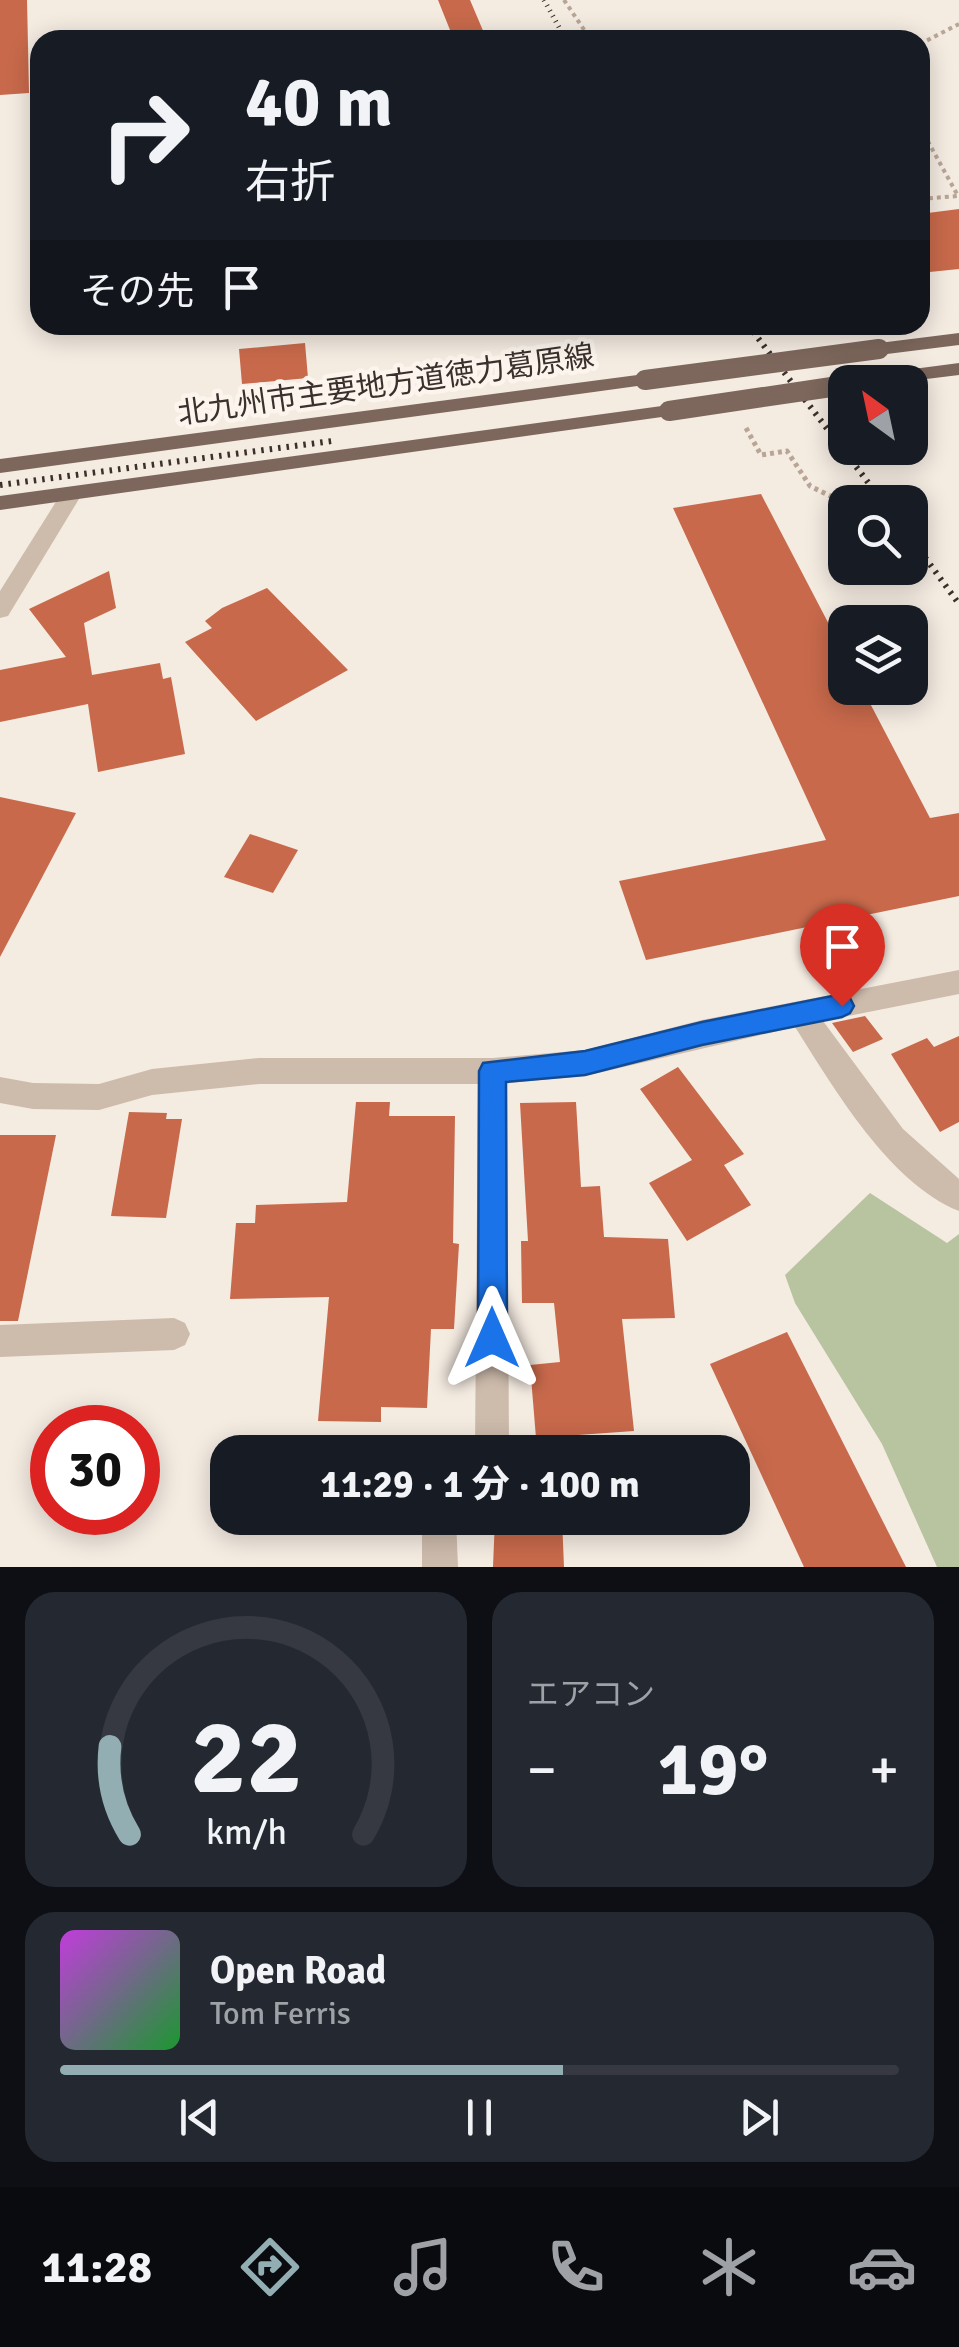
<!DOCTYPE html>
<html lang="ja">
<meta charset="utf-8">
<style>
:root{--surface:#171b24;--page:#242831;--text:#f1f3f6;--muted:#9ea1a6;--line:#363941;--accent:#92aeb2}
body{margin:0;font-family:Signika,"Noto Sans JP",sans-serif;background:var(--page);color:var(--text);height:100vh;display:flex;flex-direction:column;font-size:38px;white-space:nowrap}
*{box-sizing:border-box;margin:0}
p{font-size:32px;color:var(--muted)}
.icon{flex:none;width:55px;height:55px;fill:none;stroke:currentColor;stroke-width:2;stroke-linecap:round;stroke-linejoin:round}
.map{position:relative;height:1567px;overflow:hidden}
.side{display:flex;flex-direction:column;gap:25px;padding:25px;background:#0d0f14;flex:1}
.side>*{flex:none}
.guide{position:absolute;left:30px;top:30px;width:900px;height:305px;border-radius:30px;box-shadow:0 5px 25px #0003;background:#171b24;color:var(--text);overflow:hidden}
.needle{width:65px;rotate:327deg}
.controls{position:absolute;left:828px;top:365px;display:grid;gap:20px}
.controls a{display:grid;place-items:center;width:100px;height:100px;border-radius:20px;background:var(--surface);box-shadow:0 5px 25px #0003;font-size:50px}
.speed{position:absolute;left:30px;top:1405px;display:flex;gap:20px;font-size:50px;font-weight:700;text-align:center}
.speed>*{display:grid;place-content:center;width:130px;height:130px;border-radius:50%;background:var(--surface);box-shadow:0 5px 25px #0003;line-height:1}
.speed .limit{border:15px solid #d22;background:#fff;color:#111}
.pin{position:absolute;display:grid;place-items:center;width:85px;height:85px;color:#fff;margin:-102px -42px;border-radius:50% 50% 50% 0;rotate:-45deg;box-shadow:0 0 10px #0007}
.pin .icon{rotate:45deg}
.me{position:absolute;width:110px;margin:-55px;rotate:0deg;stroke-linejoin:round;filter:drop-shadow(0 0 8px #0008)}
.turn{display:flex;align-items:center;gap:35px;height:210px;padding:0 50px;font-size:45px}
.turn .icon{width:130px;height:130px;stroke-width:2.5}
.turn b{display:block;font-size:70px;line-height:85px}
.then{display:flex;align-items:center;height:95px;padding:0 50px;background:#0003;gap:20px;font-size:38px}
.big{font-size:75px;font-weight:700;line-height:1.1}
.side .tile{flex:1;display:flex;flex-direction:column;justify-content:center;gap:15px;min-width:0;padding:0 35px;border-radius:30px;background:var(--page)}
.side .dial{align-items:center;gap:0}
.dial svg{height:260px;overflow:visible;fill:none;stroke:var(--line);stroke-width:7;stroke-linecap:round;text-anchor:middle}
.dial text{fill:var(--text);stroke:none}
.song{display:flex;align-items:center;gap:30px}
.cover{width:120px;height:120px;border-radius:15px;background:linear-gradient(135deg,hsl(290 70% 55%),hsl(130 70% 35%))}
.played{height:10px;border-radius:5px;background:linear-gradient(90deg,var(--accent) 60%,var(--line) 60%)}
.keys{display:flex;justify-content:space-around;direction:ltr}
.heat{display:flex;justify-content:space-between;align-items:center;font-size:55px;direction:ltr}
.side .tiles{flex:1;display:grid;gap:25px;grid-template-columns:1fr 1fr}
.tile:last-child{grid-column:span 2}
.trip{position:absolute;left:210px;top:1435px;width:540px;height:100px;border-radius:30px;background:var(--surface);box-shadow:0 5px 25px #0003;font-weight:700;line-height:100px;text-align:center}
.dock{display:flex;height:160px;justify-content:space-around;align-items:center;background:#090b0e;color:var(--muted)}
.dock .icon{width:70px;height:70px}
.dock .active{color:var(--accent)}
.dock b{font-size:45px;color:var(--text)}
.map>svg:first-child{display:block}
.green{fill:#b8c4a0}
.building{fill:#c8694b}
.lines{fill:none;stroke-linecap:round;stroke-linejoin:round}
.path-far1{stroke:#b9a596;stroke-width:4;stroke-dasharray:4 4;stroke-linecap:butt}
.path{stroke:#b9a596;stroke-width:5;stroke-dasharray:4 4;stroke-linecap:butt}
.minor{fill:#cdbbac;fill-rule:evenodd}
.tertiary{fill:#cdbbac;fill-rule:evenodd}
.primary{fill:#7d675c;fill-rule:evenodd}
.rail-far1{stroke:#3b302b;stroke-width:5;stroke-dasharray:1 5;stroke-linecap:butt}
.rail{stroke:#3b302b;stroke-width:6;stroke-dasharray:2.5 6;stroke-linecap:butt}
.primary-bridge{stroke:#7d675c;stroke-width:20}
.route{fill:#1a73e8;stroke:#114b97;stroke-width:2.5}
.labels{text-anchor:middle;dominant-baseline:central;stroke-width:9;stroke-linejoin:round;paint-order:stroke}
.far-street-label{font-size:30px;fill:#3b302b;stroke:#fbf5ee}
</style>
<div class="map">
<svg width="959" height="1567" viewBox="0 0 959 1567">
<rect width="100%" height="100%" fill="#f4ebe1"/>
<path class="green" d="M 870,1193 L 947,1243 L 959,1234 L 959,1567 L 937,1567 L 882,1444 L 795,1303 L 785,1275 Z"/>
<g class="building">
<path d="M 0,0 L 27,0 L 29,93 L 0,95 Z"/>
<path d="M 438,0 L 470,0 L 487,40 L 454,40 Z"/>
<path d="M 959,209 L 959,269 L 920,273 L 920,214 Z"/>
<path d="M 305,343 L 308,378 L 242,384 L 239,349 Z"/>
<path d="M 761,494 L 845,655 L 845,688 L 862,688 L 930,818 L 959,813 L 959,896 L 646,960 L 619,881 L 826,840 L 673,508 Z"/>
<path d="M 109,571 L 116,608 L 84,623 L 92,675 L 160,663 L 163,679 L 171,677 L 185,754 L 98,772 L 88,704 L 0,722 L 0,670 L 66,657 L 29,609 Z"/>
<path d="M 267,588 L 348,670 L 256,721 L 185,642 L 212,628 L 205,621 L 222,608 Z"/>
<path d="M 0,797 L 76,813 L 0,957 Z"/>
<path d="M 250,834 L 298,850 L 273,893 L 224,877 Z"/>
<path d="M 865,1016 L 883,1039 L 853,1052 L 832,1023 Z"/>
<path d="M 959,1036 L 959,1122 L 940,1132 L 891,1054 L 927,1038 L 934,1047 Z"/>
<path d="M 678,1067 L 744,1154 L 724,1165 L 751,1205 L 687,1241 L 649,1183 L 692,1160 L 640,1089 Z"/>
<path d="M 356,1102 L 390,1102 L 389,1116 L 455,1116 L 453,1243 L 459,1244 L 454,1329 L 431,1329 L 427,1408 L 381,1407 L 381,1422 L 318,1421 L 329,1297 L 230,1299 L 236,1223 L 255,1223 L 256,1205 L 347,1202 Z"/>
<path d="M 576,1102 L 581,1187 L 600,1186 L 604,1237 L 668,1239 L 675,1318 L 622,1319 L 634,1431 L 536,1438 L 530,1365 L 560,1362 L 554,1303 L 522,1303 L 521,1241 L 528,1241 L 520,1103 Z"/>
<path d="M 129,1112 L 167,1113 L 166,1119 L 182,1119 L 166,1218 L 111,1216 Z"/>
<path d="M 0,1135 L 56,1135 L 18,1321 L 0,1321 Z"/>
<path d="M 787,1332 L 906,1567 L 804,1567 L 710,1364 Z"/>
<path d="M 495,1518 L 562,1518 L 564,1567 L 493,1567 Z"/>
</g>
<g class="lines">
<g class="path-far1">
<path d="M 564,0 L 591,40"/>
<path d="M 920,44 L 959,24"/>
<path d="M 920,127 L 958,196 L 920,199"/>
</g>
<path class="path" d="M 746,428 L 761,455 L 787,451 L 810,486 L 845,503"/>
<g class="minor">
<path d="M 959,970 L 959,994 L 823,1021 L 903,1129 L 959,1179 L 959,1211 C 889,1183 834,1088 795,1027 L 585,1076 L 507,1083 L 509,1452 L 475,1452 L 478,1084 L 259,1084 L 152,1095 L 99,1110 L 33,1109 L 0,1103 L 0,1077 L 33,1083 L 99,1084 L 152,1069 L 259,1058 L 493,1058 L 585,1050 L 702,1020 Z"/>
<path d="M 174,1318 L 185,1323 L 190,1334 L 185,1345 L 174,1350 L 0,1357 L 0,1325 Z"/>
<path d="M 422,1518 L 456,1518 L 458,1567 L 422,1567 Z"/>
</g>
<path class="tertiary" d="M 71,487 L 82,494 L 8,616 L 0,618 L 0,591 L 64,489 Z"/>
<g class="primary">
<path d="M 959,333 L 959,345 L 879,355 L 869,349 L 879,343 Z"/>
<path d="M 959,363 L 959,375 L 902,382 L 850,382 L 860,376 Z"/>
<path d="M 645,374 L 655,380 L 652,384 L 0,473 L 0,459 Z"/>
<path d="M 669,405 L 676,407 L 676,415 L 0,510 L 0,496 Z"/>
</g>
<path class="rail-far1" d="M 544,0 L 566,40"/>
<g class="rail">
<path d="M 748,325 L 883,502"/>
<path d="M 0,485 L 332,441"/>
<path d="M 910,537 L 959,604"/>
</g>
<g class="primary-bridge">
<path d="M 645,380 L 879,349"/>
<path d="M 669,411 L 845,385"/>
</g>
</g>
<path class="route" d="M 842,994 L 850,998 L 854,1006 L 850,1013 L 842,1017 L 702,1045 L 585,1075 L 506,1082 L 507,1338 L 503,1348 L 492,1353 L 482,1348 L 478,1338 L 479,1071 L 483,1063 L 585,1051 L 702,1022 Z"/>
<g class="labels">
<g class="far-street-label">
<text transform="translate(386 385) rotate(-8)">北九州市主要地方道徳力葛原線</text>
</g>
</g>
</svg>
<div class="controls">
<a><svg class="needle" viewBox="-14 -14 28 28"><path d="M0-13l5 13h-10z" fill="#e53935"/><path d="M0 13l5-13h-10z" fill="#9ea1a6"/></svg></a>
<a><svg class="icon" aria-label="search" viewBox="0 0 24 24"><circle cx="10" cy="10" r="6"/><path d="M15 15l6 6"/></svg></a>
<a><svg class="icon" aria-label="layers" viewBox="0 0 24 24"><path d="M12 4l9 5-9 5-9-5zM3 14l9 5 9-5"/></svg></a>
</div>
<div class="speed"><div class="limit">30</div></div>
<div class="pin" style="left:842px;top:1006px;background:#d93025"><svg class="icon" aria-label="arrive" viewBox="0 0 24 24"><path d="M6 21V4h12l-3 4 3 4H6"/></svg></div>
<svg class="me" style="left:492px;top:1338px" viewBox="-20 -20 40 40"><path d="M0-17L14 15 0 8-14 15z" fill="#1a73e8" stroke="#fff" stroke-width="4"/></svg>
<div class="trip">11:29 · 1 分 · 100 m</div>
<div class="guide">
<div class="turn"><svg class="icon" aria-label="right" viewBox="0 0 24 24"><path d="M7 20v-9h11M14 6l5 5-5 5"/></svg><div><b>40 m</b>右折</div></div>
<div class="then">その先<svg class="icon" aria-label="arrive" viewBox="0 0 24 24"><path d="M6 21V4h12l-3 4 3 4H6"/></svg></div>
</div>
</div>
<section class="side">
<div class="tiles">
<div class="tile dial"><svg viewBox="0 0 100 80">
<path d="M14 69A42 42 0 1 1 86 69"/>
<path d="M14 69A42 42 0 0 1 8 42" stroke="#92aeb2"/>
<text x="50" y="56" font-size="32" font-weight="700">22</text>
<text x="50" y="72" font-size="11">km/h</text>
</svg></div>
<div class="tile"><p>エアコン</p>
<div class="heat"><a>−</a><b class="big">19°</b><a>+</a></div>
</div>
<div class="tile">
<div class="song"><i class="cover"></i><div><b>Open Road</b><p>Tom Ferris</p></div></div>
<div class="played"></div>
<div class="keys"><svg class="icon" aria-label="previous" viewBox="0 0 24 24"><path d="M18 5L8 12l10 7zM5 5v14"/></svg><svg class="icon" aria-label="pause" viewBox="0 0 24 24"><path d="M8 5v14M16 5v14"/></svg><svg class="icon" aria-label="next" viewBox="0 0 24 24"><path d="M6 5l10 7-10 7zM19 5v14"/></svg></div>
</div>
</div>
</section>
<nav class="dock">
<b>11:28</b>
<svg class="icon active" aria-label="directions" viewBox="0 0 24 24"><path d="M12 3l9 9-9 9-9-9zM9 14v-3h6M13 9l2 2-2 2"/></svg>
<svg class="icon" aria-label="music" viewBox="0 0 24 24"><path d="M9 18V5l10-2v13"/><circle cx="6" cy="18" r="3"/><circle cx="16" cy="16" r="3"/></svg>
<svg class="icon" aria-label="phone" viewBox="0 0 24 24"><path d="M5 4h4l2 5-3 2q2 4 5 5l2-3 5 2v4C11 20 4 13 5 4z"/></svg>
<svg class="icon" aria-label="climate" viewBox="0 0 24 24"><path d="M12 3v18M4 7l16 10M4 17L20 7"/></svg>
<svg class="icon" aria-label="car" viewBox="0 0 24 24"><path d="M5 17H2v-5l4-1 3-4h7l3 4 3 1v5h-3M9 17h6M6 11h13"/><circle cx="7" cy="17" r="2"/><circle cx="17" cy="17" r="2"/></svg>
</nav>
